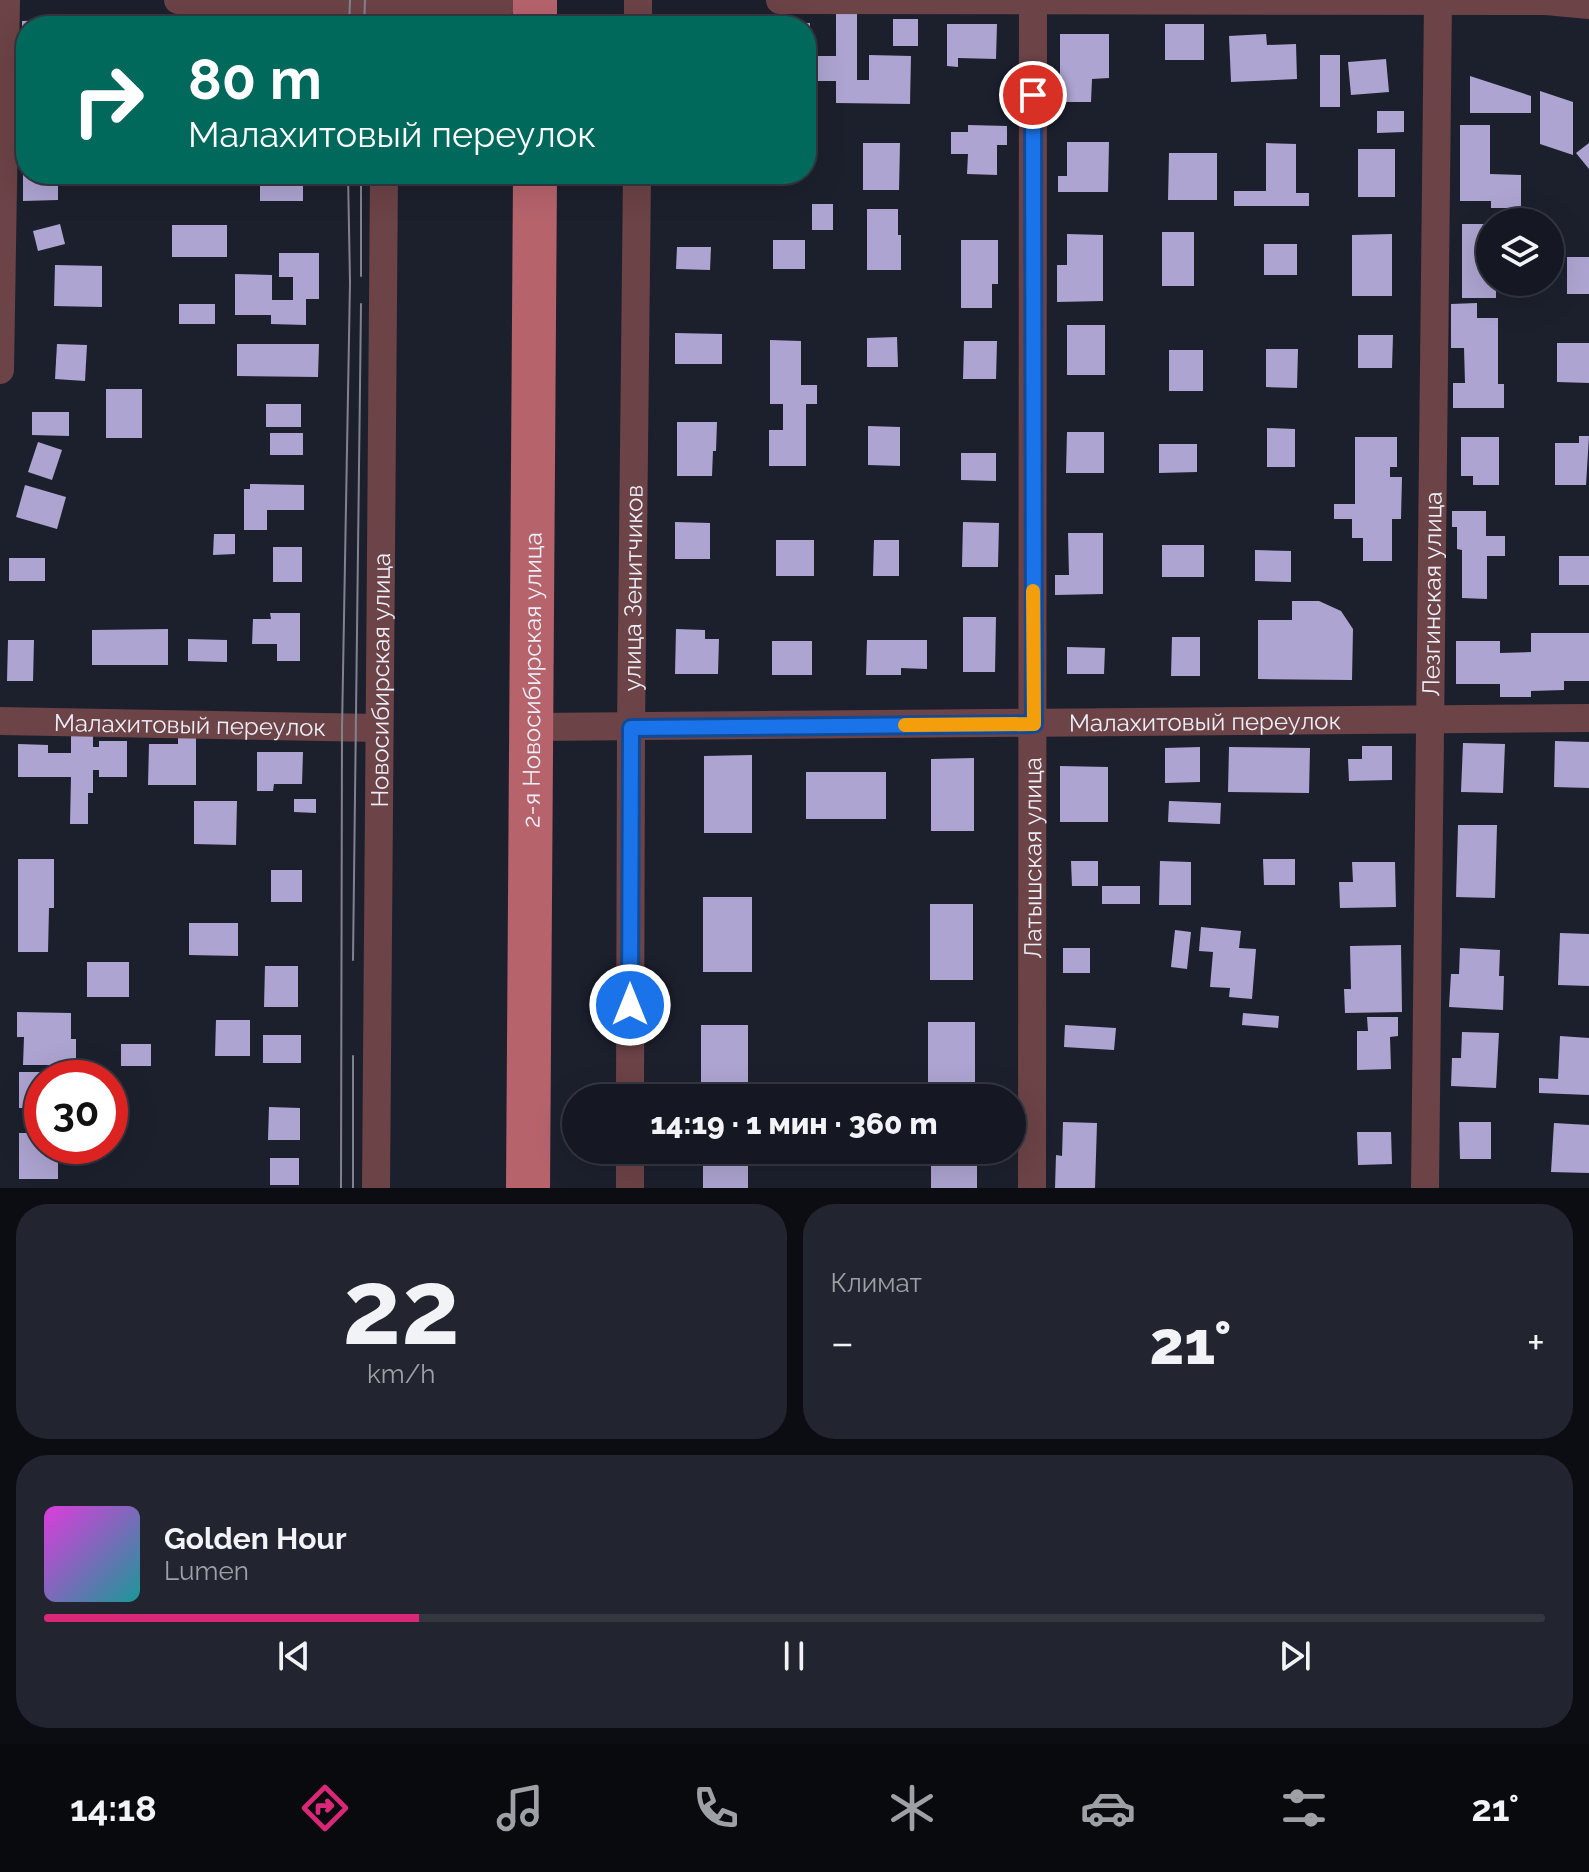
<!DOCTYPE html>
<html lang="ru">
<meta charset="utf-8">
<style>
:root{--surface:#151822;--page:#22252f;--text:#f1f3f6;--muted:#9da0a5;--line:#343740;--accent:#db2777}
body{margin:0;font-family:Raleway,sans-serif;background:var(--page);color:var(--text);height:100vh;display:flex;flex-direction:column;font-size:30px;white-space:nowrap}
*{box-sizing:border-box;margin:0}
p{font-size:26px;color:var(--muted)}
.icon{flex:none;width:44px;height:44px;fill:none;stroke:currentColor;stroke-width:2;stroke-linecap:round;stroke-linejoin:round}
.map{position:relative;height:1188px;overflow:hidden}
.drawer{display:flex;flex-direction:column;gap:16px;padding:16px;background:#0c0d13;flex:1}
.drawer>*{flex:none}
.hud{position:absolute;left:16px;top:16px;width:800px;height:168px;border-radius:32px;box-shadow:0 8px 32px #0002,0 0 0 2px var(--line);background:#00695c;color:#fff;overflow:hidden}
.fabs{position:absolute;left:1476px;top:208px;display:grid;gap:16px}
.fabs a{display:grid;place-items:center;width:88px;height:88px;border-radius:50%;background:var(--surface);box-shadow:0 8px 32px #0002,0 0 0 2px var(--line);font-size:40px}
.speed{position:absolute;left:24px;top:1060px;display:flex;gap:16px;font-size:40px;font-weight:700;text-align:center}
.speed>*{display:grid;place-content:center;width:104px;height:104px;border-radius:50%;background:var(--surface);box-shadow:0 8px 32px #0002,0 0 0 2px var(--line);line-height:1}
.speed .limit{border:12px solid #d22;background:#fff;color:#111}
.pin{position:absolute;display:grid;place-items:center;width:68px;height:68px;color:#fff;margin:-34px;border:4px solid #fff;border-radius:50%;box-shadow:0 2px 8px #0007}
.me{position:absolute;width:88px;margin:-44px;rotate:0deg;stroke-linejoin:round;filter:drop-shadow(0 0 6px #0008)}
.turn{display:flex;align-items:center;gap:28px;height:168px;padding:0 40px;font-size:36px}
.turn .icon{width:104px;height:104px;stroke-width:2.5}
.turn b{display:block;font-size:56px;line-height:68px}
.big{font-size:60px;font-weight:800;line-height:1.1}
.drawer .card{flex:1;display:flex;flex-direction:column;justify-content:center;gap:12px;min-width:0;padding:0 28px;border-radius:32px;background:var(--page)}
.drawer .dial{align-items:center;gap:0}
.dial b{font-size:104px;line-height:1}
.song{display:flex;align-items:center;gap:24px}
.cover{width:96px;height:96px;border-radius:12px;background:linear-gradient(135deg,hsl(300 70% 55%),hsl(180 70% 35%))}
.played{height:8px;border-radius:4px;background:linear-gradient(90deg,var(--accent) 25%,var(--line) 25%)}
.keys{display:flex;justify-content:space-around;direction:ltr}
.heat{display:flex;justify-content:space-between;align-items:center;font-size:44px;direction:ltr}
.drawer .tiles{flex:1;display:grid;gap:16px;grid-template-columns:1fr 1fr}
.card:last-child{grid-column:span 2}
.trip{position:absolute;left:562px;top:1084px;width:464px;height:80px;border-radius:40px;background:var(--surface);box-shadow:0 8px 32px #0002,0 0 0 2px var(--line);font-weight:800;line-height:80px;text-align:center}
.tab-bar{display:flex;height:128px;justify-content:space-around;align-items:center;background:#080a0e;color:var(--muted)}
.tab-bar .icon{width:56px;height:56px}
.tab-bar .current{color:var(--accent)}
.tab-bar b{font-size:36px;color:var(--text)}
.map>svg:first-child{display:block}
.building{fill:#ada4d1}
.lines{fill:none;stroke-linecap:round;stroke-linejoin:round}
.minor{stroke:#6c4347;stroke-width:28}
.primary{stroke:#b6636c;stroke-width:44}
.tram{stroke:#80838e;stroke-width:2}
.route-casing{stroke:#114b97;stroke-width:20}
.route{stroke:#1a73e8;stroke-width:14}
.slow{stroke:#f59e0b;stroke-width:14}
.labels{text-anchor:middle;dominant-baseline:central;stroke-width:8;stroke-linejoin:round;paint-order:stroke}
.street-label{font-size:24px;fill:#ebeef7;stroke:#080a0f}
</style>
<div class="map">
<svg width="1589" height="1188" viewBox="0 0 1589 1188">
<rect width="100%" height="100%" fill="#1c202d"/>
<g class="building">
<path d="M 836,14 L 857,14 L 857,80 L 869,80 L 869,55 L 911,56 L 910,104 L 836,103 L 836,81 L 810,81 L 810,92 L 806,92 L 806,26 L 785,26 L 785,23 L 810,23 L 810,56 L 836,56 Z"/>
<rect x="893" y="19" width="25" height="27"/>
<path d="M 59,20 L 60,26 L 26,26 L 26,60 L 23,60 L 22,21 Z"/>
<rect x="273" y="22" width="34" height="4"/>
<rect x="678" y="22" width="33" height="4"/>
<path d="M 947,24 L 997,24 L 996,59 L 958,58 L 958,67 L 947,66 Z"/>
<rect x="1165" y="24" width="39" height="36"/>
<path d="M 1060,34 L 1109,34 L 1109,78 L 1092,79 L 1091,102 L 1060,102 Z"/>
<path d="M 1266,34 L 1267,45 L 1296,44 L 1297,79 L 1231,82 L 1229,36 Z"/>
<rect x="1320" y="55" width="20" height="52"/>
<path d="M 1386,59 L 1389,92 L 1351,95 L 1348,62 Z"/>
<path d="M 1470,76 L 1531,96 L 1531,113 L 1470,113 Z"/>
<path d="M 1540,91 L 1573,102 L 1573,155 L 1540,144 Z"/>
<path d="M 1377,111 L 1404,111 L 1404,132 L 1377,133 Z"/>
<path d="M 19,115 L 26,115 L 26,149 L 20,149 Z"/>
<path d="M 968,125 L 1007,126 L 1007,145 L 997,145 L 997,175 L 967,174 L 968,154 L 951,154 L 951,132 L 968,132 Z"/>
<path d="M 1460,125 L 1490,125 L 1490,174 L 1521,175 L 1521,208 L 1491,208 L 1491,201 L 1460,201 Z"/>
<path d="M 1067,142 L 1109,142 L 1108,192 L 1058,192 L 1058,176 L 1067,176 Z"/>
<path d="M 863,143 L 900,143 L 899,190 L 863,190 Z"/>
<path d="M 1266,143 L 1296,144 L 1296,193 L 1309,193 L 1309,206 L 1234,206 L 1234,191 L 1266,191 Z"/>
<path d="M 1589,143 L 1589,169 L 1576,153 Z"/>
<rect x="1358" y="149" width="37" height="48"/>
<path d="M 1169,153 L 1217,153 L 1217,200 L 1168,200 Z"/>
<path d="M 23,160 L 26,160 L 26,174 L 58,174 L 58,200 L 23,201 Z"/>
<rect x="260" y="174" width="43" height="27"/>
<rect x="676" y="174" width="38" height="3"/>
<rect x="812" y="204" width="21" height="26"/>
<path d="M 867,209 L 898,209 L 898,235 L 901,235 L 901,270 L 867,270 Z"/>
<path d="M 60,224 L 65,244 L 38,251 L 33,231 Z"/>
<path d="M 1462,224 L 1490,224 L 1490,282 L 1496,282 L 1496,298 L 1462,298 Z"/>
<rect x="172" y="225" width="55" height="32"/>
<rect x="1162" y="232" width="32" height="54"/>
<path d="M 1067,234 L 1103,235 L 1103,301 L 1057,302 L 1057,265 L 1067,265 Z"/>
<path d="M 1392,234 L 1392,296 L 1352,296 L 1352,235 Z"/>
<rect x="773" y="240" width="32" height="29"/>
<path d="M 961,240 L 998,240 L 998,284 L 992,284 L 992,308 L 961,308 Z"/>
<rect x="1264" y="244" width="33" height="31"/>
<path d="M 677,247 L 711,247 L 710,270 L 676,269 Z"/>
<path d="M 279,253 L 319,253 L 319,299 L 306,299 L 306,325 L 271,324 L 271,315 L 235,315 L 235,274 L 272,275 L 272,300 L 293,300 L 293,277 L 279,277 Z"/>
<rect x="1567" y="257" width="22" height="37"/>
<path d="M 55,265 L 102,266 L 102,307 L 54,306 Z"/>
<path d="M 1477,303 L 1477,318 L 1498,318 L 1498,384 L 1504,384 L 1504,408 L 1453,408 L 1453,383 L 1465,383 L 1464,348 L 1451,348 L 1451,304 Z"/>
<rect x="179" y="304" width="36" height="20"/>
<rect x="1067" y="325" width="38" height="50"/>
<path d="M 675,333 L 722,334 L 722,364 L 675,364 Z"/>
<path d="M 1358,335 L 1393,335 L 1392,368 L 1358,368 Z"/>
<path d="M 897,337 L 898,367 L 867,367 L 867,338 Z"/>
<path d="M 770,340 L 801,341 L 801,385 L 817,385 L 817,404 L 806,404 L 806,466 L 769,466 L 769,430 L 783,430 L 783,404 L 770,404 Z"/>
<path d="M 964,341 L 997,341 L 996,379 L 963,379 Z"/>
<path d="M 1557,343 L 1589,343 L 1589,383 L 1557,382 Z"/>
<path d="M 57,344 L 87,345 L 85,381 L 55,379 Z"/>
<path d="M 237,344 L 319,344 L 318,377 L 237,376 Z"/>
<path d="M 1266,349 L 1298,349 L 1297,388 L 1266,387 Z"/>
<rect x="1169" y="350" width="34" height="41"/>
<rect x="106" y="389" width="36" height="49"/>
<rect x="266" y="404" width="35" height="23"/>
<path d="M 32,412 L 69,412 L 69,436 L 32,435 Z"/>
<path d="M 677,422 L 717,422 L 716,451 L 713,451 L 712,476 L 677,476 Z"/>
<path d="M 868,426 L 900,427 L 900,466 L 868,465 Z"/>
<path d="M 1267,428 L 1295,429 L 1295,467 L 1267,467 Z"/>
<path d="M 1067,432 L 1104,432 L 1104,473 L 1066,473 Z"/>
<rect x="270" y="433" width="33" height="22"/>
<path d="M 1579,436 L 1589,436 L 1586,485 L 1555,485 L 1555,443 L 1579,443 Z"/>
<path d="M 1355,437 L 1397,437 L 1397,467 L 1390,467 L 1390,477 L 1402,477 L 1401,519 L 1392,519 L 1392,561 L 1363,561 L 1363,538 L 1352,538 L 1352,519 L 1334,519 L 1334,504 L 1355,504 Z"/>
<path d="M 1461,437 L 1499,437 L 1499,485 L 1473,485 L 1473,476 L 1461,476 Z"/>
<path d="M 38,442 L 62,450 L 52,480 L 28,472 Z"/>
<path d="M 1159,444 L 1197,444 L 1197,472 L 1159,473 Z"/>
<path d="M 961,453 L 996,453 L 996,481 L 961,480 Z"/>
<path d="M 250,484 L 304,485 L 304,510 L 267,510 L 267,530 L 244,530 L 244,489 L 250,489 Z"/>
<path d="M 25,485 L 66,497 L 57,529 L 16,517 Z"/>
<path d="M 1452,511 L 1486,511 L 1486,536 L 1505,536 L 1505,556 L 1487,556 L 1487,599 L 1462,598 L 1462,550 L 1457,549 L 1457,527 L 1452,527 Z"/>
<path d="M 675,522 L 710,523 L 710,559 L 675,559 Z"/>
<path d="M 963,522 L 999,523 L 998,567 L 962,567 Z"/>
<path d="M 1068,533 L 1103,533 L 1103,594 L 1055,595 L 1055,575 L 1069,575 Z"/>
<path d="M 214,534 L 235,534 L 235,554 L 213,555 Z"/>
<rect x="776" y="540" width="38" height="36"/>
<path d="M 874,540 L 899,540 L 899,576 L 873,576 Z"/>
<rect x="1162" y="545" width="42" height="32"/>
<rect x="273" y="547" width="29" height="35"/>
<path d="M 1255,550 L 1291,551 L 1291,582 L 1255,581 Z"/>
<rect x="1559" y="556" width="30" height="29"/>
<rect x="9" y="558" width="36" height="23"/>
<path d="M 1292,601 L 1319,601 L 1341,611 L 1353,629 L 1352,680 L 1258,679 L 1258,620 L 1292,620 Z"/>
<path d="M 270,613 L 300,613 L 300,661 L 277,661 L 277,644 L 252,644 L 253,619 L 271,619 Z"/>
<path d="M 963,617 L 996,617 L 995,672 L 963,672 Z"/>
<path d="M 168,629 L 168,665 L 92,665 L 92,630 Z"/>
<path d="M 676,629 L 705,630 L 705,639 L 719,639 L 718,674 L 675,674 Z"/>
<path d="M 1531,633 L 1589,633 L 1589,681 L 1564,681 L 1564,690 L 1531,691 L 1531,697 L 1500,697 L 1500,684 L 1456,684 L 1456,641 L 1500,641 L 1500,653 L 1531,652 Z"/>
<path d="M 1172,637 L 1200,637 L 1200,676 L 1171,676 Z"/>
<path d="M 188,639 L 227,640 L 227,662 L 188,661 Z"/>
<path d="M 8,640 L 34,640 L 33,681 L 7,681 Z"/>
<path d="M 867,640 L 927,640 L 927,669 L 901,668 L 901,675 L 866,675 Z"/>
<rect x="772" y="641" width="40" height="34"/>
<path d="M 1067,647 L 1105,648 L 1104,674 L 1067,674 Z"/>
<path d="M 178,734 L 196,735 L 196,785 L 148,785 L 149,744 L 178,744 Z"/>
<path d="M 71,736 L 93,736 L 93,747 L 99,747 L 99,741 L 127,741 L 127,777 L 99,777 L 99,770 L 93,770 L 93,793 L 88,793 L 88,824 L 70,824 L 71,777 L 18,777 L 18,744 L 48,745 L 48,753 L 71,753 Z"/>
<path d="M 1555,741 L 1589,742 L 1589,788 L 1554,787 Z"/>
<path d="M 1463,743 L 1505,744 L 1503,793 L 1461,792 Z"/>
<path d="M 1362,746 L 1392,746 L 1392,780 L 1349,781 L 1348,759 L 1362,759 Z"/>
<path d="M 1200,747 L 1200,782 L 1165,783 L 1165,748 Z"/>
<path d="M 1229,747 L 1310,748 L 1309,793 L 1228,792 Z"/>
<path d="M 257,752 L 303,752 L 302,784 L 274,784 L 273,791 L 257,791 Z"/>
<path d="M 752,755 L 752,833 L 704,833 L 704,756 Z"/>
<path d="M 974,758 L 974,831 L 931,831 L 931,759 Z"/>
<path d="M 1060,766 L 1108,767 L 1108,822 L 1060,822 Z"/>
<rect x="806" y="772" width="80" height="47"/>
<path d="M 294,799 L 316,799 L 316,813 L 294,812 Z"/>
<path d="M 194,801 L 237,801 L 236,845 L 194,844 Z"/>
<path d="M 1169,801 L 1221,803 L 1220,824 L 1168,822 Z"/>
<path d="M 1458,825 L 1497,825 L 1495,898 L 1456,897 Z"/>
<path d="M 18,859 L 54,859 L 54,908 L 49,908 L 48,952 L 18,952 Z"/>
<path d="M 1263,859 L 1295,859 L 1295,885 L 1264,885 Z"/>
<path d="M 1071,861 L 1098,861 L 1098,886 L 1072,886 Z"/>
<path d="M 1160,861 L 1191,862 L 1191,905 L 1159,905 Z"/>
<path d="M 1352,862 L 1395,862 L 1396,907 L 1340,908 L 1339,882 L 1353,882 Z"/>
<rect x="271" y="870" width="31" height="32"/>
<rect x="1102" y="886" width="38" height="18"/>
<rect x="703" y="897" width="49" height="75"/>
<rect x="930" y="904" width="43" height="76"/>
<path d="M 189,923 L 238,923 L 238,956 L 189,955 Z"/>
<path d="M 1201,927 L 1241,931 L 1239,948 L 1256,949 L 1252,999 L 1229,997 L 1230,988 L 1210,987 L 1213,952 L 1199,951 Z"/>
<path d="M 1175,930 L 1191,932 L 1187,969 L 1171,967 Z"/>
<path d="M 1560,933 L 1589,934 L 1589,986 L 1558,985 Z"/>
<path d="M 1401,945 L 1402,1012 L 1345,1013 L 1344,989 L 1351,989 L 1350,946 Z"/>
<rect x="1063" y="948" width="27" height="25"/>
<path d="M 1460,948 L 1500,950 L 1499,976 L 1504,976 L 1503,1010 L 1449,1007 L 1451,974 L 1459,974 Z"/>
<rect x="87" y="962" width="42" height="35"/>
<path d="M 265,966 L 298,966 L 298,1007 L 264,1007 Z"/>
<path d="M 17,1012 L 71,1013 L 71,1039 L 76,1039 L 76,1065 L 23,1065 L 24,1037 L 17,1037 Z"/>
<path d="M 1243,1013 L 1279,1016 L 1278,1028 L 1242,1025 Z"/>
<path d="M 1367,1017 L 1398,1017 L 1398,1036 L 1390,1037 L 1391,1069 L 1357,1070 L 1357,1031 L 1368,1031 Z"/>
<path d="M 216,1020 L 250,1020 L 250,1056 L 215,1056 Z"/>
<rect x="928" y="1022" width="47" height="73"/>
<rect x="701" y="1025" width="47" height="73"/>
<path d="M 1065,1025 L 1116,1028 L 1114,1050 L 1064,1047 Z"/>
<path d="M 1462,1032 L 1499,1033 L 1496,1088 L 1451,1086 L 1452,1058 L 1461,1058 Z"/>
<rect x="263" y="1035" width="38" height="28"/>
<path d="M 1560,1036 L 1589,1038 L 1589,1095 L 1539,1093 L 1539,1078 L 1558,1079 Z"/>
<rect x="121" y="1044" width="30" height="22"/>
<path d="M 19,1072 L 69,1072 L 69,1078 L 42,1078 L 42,1108 L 19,1108 Z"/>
<path d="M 269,1107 L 300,1108 L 300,1140 L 268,1140 Z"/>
<path d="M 1063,1122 L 1097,1123 L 1095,1188 L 1055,1188 L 1056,1155 L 1062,1156 Z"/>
<path d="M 1459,1122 L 1491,1122 L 1491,1159 L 1460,1159 Z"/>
<path d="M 1554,1123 L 1589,1125 L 1589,1173 L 1551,1172 Z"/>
<path d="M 1357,1132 L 1391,1132 L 1392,1164 L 1358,1165 Z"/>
<path d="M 19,1133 L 42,1133 L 42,1146 L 58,1146 L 58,1179 L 19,1179 Z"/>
<rect x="703" y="1150" width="45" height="38"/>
<rect x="931" y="1150" width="46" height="38"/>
<rect x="270" y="1158" width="29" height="27"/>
</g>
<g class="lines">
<g class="minor">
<path d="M 178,0 L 387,2 L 509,0"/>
<path d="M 780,0 L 1546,1 L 1589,5"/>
<path d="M 638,26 L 638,0"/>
<path d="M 0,370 L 6,0"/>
<path id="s1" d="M 0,721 L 378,728"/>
<path id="s2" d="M 533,727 L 1589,718"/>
<path id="s3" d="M 630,1098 L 631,728 L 637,174"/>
<path id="s4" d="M 376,1188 L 384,174"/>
<path d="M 630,1188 L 630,1150"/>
<path id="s5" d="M 1032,1188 L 1033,1"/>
<path id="s6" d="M 1425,1188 L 1438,1"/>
</g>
<g class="primary">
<path d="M 535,0 L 535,26"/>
<path id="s7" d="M 528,1188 L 535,174"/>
</g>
<g class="tram">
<path d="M 349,26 L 350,0"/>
<path d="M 364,26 L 365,0"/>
<path d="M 361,276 L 361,174"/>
<path d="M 353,960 L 361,304"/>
<path d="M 353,1056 L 353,1188"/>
<path d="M 341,1188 L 342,729 L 350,282 L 348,174"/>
</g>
</g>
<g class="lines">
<defs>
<path id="route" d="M 630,1005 L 631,728 L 1034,724 L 1033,95"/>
</defs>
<use href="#route" class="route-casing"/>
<use href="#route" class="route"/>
<path class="slow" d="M 905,725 L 1034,724 L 1033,591"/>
</g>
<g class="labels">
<g class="street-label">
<text stroke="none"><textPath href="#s3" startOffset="510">улица Зенитчиков</textPath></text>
<text stroke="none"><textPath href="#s6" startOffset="594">Лезгинская улица</textPath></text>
<text stroke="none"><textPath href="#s4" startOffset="508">Новосибирская улица</textPath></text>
<text stroke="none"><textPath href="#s7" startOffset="508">2-я Новосибирская улица</textPath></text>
<text stroke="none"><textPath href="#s2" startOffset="672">Малахитовый переулок</textPath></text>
<text stroke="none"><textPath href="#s1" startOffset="190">Малахитовый переулок</textPath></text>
<text stroke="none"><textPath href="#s5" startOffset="330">Латышская улица</textPath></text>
</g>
</g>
</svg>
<div class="fabs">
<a><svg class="icon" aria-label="layers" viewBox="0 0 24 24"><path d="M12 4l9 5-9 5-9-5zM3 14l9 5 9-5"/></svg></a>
</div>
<div class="speed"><div class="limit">30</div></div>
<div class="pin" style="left:1033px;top:95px;background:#d93025"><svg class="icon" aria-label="arrive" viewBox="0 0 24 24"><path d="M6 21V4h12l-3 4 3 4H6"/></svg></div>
<svg class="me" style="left:630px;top:1005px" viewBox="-20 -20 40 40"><circle r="17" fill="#1a73e8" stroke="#fff" stroke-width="3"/><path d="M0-11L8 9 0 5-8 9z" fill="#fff"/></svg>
<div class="trip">14:19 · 1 мин · 360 m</div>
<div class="hud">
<div class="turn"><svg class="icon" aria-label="right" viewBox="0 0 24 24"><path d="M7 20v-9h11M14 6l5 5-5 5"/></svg><div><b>80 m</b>Малахитовый переулок</div></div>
</div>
</div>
<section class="drawer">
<div class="tiles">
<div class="card dial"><b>22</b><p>km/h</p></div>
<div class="card"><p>Климат</p>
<div class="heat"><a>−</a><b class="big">21°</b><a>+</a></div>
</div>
<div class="card">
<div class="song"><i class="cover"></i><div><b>Golden Hour</b><p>Lumen</p></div></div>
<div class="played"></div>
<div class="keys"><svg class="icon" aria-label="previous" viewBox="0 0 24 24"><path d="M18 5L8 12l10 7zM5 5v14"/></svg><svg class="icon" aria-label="pause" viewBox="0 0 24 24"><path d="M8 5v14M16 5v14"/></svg><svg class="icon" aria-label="next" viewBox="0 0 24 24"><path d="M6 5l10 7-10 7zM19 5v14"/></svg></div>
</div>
</div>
</section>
<nav class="tab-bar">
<b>14:18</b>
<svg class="icon current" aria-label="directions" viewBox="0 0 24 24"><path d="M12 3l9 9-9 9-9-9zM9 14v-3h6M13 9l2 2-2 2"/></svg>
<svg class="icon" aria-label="music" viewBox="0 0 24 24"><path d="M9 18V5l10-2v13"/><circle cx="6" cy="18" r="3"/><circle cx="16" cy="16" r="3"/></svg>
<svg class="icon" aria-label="phone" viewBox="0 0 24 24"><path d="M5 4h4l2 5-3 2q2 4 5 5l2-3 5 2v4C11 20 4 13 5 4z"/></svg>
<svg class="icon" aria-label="climate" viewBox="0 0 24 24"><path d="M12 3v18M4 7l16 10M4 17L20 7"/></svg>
<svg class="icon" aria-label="car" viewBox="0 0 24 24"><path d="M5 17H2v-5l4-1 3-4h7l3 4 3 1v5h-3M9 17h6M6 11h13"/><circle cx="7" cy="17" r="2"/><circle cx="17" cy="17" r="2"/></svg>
<svg class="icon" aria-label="filters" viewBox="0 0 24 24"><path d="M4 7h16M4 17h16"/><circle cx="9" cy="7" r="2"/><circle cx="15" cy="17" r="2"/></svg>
<b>21°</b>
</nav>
